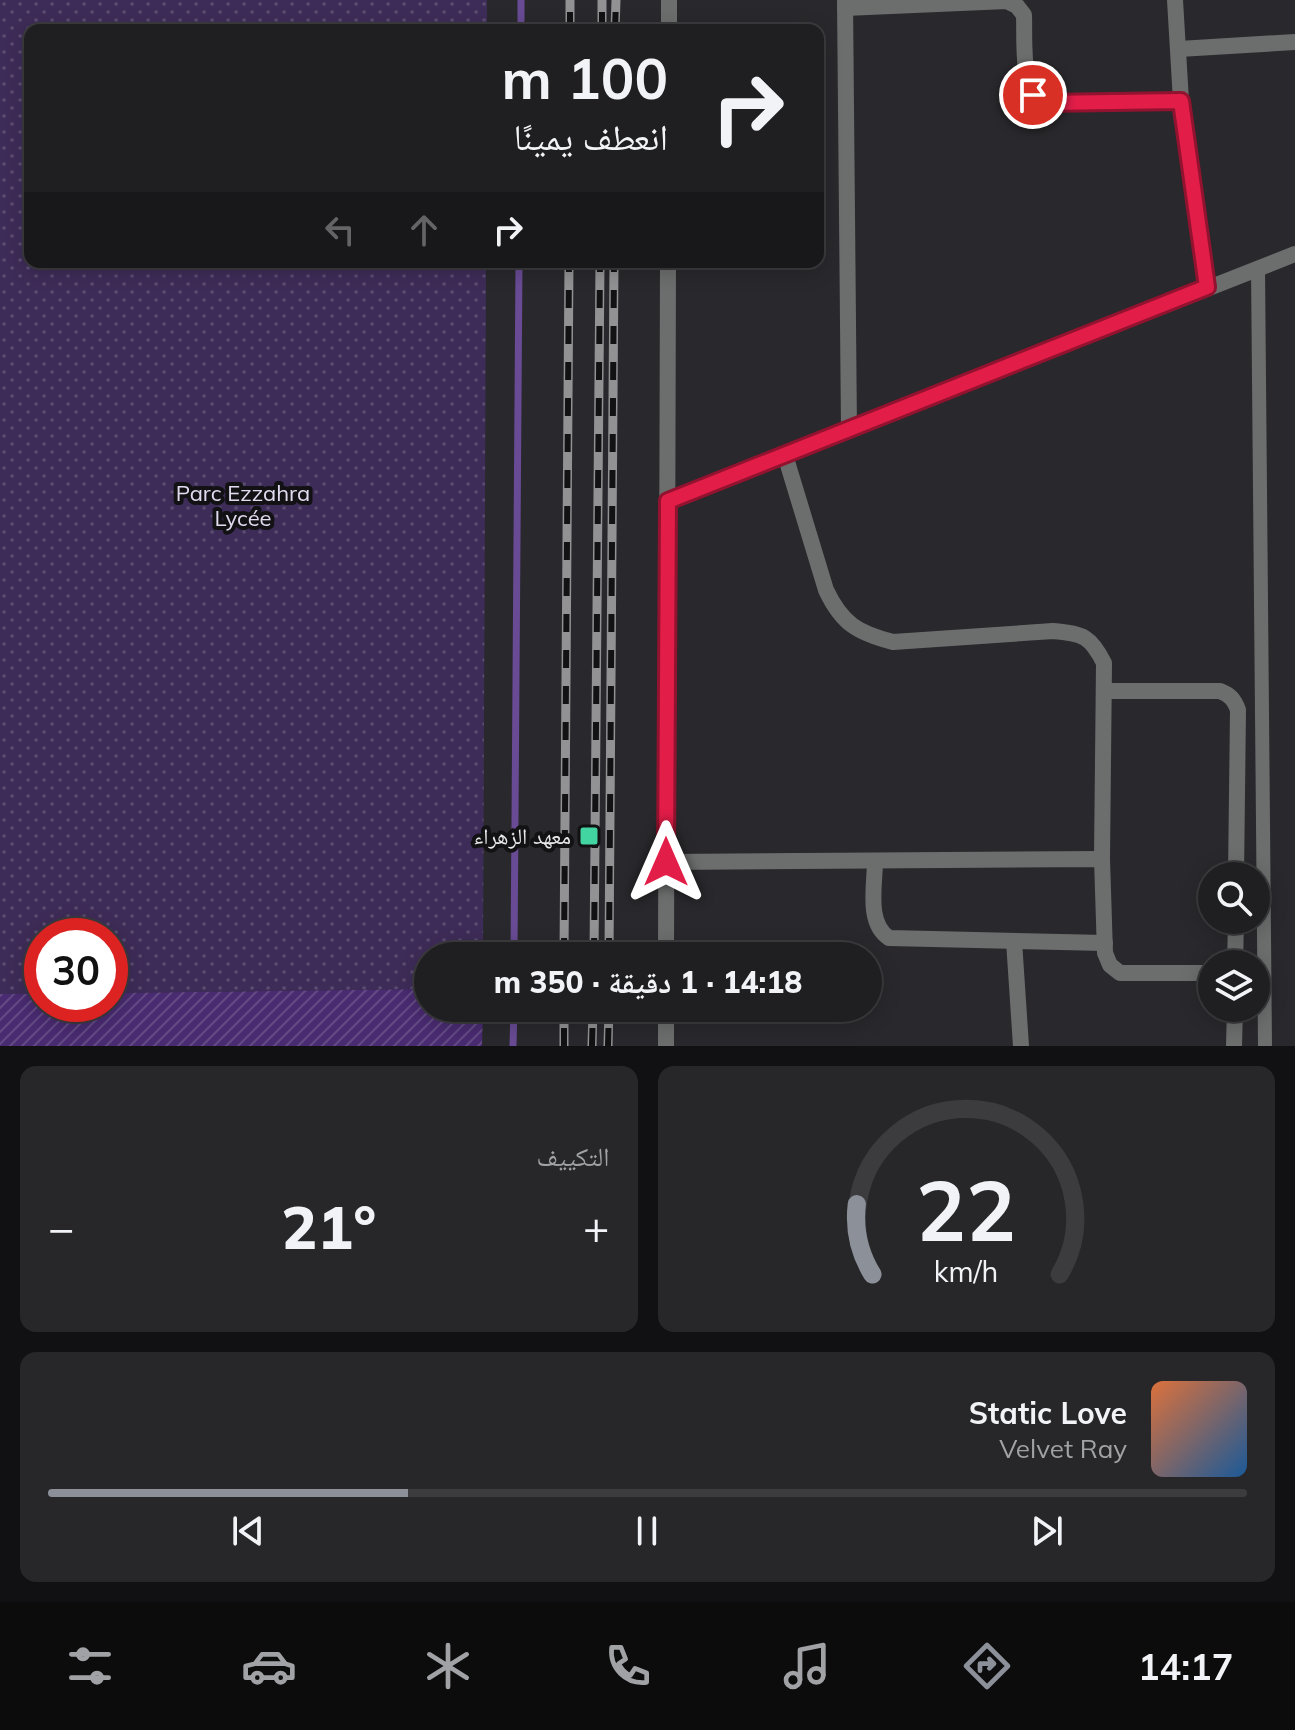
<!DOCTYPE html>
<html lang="ar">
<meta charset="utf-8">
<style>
:root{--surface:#1f1e21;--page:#27272a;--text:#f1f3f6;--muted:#a1a2a5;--line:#3c3c3f;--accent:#8c9099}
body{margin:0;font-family:Mulish,"Noto Naskh Arabic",sans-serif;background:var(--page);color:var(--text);direction:rtl;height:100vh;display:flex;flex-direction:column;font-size:30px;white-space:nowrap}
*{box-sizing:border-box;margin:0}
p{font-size:26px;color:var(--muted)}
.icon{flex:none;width:44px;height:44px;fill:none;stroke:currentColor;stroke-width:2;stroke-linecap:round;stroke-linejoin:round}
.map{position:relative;height:1046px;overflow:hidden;direction:ltr}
.drawer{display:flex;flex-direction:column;gap:20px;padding:20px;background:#111012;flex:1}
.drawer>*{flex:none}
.hud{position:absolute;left:24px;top:24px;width:800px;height:244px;border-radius:16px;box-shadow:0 4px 20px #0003,0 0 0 2px var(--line);direction:rtl;background:#1f1e21;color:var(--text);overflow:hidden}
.buttons{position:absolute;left:1198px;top:862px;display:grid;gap:16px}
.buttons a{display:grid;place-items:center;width:72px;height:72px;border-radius:50%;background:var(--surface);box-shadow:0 4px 20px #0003,0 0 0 2px var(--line);font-size:40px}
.speed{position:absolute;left:24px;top:918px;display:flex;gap:16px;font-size:40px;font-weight:700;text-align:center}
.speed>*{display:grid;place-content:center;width:104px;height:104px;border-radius:50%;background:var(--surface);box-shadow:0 4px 20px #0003,0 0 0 2px var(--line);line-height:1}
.speed .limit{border:12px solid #d22;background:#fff;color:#111}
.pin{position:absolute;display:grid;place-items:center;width:68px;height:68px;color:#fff;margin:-34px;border:4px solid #fff;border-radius:50%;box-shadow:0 2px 8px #0007}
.me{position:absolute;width:88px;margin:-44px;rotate:0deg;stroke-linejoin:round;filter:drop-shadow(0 0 6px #0008)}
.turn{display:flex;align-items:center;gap:28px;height:168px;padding:0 24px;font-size:36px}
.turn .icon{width:104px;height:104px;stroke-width:2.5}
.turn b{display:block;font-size:56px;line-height:68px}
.lanes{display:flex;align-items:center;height:76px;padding:0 24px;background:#0003;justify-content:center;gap:40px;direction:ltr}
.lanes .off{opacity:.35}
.big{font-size:60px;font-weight:800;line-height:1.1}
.drawer .tile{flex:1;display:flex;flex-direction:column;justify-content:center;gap:12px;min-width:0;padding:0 28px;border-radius:16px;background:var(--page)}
.drawer .dial{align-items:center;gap:0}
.dial svg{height:208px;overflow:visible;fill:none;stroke:var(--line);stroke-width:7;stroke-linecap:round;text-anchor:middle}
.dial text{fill:var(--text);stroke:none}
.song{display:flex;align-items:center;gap:24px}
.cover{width:96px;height:96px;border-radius:12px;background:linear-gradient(135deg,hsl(20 70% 55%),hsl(210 70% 35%))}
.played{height:8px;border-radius:4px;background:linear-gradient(90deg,var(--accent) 30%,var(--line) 30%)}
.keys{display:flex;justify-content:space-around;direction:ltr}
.heat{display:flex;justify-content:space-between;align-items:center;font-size:44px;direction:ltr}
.drawer .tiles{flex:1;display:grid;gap:20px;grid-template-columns:1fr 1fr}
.tile:last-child{grid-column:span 2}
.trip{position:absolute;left:414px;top:942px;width:468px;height:80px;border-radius:40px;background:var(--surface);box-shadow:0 4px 20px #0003,0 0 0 2px var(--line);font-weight:800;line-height:80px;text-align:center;direction:rtl}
.menu{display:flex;height:128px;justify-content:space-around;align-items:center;background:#0c0c0d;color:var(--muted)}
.menu .icon{width:56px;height:56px}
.menu .on{color:var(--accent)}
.menu b{font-size:36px;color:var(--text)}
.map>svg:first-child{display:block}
.green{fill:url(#green-dots)}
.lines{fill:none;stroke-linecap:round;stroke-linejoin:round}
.stream{stroke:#684b94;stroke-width:7}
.building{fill:url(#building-hatch)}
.pedestrian{stroke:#6c6e6d;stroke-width:14}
.minor{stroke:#6c6e6d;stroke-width:16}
.rail-casing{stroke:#929295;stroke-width:9}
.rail{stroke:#121113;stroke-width:6;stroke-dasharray:18;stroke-linecap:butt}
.route-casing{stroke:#92132f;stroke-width:20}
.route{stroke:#e11d48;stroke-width:14}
.poi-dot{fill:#42d4a1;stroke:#121113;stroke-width:3}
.labels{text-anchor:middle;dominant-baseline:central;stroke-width:8;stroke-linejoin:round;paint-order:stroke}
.park-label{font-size:22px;fill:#e2dbf0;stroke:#121113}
.poi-label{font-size:22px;fill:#e8e8ea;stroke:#121113;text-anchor:end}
</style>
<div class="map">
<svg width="1295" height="1046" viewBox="0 0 1295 1046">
<defs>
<pattern id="green-dots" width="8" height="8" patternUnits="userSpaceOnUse" patternTransform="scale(2)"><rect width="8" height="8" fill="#3e2c58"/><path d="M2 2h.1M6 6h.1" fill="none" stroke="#5a4b70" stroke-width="1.8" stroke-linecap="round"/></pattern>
<pattern id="building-hatch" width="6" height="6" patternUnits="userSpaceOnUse" patternTransform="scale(2)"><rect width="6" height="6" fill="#492b71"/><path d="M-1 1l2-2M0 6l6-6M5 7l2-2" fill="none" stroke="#634a85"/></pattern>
</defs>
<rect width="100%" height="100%" fill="#29282c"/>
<path class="green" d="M 0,0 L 487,0 L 487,30 L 30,30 L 30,262 L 486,262 L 483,956 L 428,956 L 428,989 L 110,993 L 110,936 L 42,936 L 42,994 L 0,994 Z"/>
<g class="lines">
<g class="stream">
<path d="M 521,30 L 521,0"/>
<path d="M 514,956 L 519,262"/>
<path d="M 513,1046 L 514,1008"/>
</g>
</g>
<path class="building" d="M 428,989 L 428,1008 L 483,1008 L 482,1046 L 0,1046 L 0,994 L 42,994 L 42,1004 L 110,1004 L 110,993 Z"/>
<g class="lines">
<path class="pedestrian" d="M 1258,268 L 1265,1046"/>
<g class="minor">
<path d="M 845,0 L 849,430"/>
<path d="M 1175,0 L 1181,101 L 1207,287"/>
<path d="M 845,8 L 1007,1 L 1017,6 L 1024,15 C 1025,39 1020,93 1044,103 L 1181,101"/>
<path d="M 669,30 L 669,0"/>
<path d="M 1179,49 L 1295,42"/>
<path d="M 785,455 L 826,590 C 842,624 858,633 893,642 L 1053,631 C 1083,633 1091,637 1104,663 L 1102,859"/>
<path d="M 668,501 L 1295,254"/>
<path d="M 1104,691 L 1220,691 C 1230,695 1234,699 1238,710 L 1236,876"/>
<path d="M 875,861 C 875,885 866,923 889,938 L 1105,943"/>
<path d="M 666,862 L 1102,859 L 1105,953 L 1110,965 L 1120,973 L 1212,973"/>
<path d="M 1014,941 L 1021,1046"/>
<path d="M 666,956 L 668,262"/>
<path d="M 1235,964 L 1236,920"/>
<path d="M 666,1046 L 666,1008"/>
<path d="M 1234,1046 L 1235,1008"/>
</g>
<defs>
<g id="rail">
<path d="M 570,30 L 570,0"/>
<path d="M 602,30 L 602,0"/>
<path d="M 615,30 L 616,0"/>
<path d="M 564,956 L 569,262"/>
<path d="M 594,956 L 600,262"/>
<path d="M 609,956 L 614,262"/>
<path d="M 564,1046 L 564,1008"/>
<path d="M 592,1046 L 593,1008"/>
<path d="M 608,1046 L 609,1008"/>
</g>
</defs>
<use href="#rail" class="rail-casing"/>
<use href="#rail" class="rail"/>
</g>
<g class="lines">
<defs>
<path id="route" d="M 666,862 L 668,501 L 1207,287 L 1181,101 L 1044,103 L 1036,100 L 1033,95"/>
</defs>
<use href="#route" class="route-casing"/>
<use href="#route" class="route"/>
</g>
<rect class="poi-dot" x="579" y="826" width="20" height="20" rx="4"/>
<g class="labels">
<g class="park-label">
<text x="243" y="493">Parc Ezzahra<tspan x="243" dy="25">Lycée</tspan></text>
</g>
<g class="poi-label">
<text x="571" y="836">معهد الزهراء</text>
</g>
</g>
</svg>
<div class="buttons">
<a><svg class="icon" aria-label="search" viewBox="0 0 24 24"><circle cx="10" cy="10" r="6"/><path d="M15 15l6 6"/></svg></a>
<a><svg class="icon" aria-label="layers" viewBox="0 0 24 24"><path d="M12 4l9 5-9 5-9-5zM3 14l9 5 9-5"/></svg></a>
</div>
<div class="speed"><div class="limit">30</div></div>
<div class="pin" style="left:1033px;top:95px;background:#d93025"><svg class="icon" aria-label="arrive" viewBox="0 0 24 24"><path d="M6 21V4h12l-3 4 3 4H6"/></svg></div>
<svg class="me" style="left:666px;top:862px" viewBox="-20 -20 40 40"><path d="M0-17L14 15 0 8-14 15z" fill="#e11d48" stroke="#fff" stroke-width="4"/></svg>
<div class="trip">14:18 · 1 دقيقة · 350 m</div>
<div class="hud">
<div class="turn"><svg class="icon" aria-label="right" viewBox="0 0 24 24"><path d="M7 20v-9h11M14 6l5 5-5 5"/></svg><div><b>100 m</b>انعطف يمينًا</div></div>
<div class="lanes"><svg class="icon off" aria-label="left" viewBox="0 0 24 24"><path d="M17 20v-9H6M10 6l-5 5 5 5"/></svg><svg class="icon off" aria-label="ahead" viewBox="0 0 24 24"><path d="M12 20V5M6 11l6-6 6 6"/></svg><svg class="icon" aria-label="right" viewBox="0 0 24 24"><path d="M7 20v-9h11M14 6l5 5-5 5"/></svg></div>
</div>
</div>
<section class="drawer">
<div class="tiles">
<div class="tile dial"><svg viewBox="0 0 100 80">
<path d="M14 69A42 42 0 1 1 86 69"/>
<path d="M14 69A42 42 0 0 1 8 42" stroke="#8c9099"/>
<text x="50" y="56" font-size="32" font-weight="700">22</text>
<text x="50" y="72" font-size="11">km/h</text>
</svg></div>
<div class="tile"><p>التكييف</p>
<div class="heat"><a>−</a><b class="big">21°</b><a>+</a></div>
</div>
<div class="tile">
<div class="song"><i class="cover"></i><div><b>Static Love</b><p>Velvet Ray</p></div></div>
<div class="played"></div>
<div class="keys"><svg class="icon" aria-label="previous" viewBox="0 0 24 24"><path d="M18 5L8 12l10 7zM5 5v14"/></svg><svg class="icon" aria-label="pause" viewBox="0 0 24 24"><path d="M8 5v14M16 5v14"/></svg><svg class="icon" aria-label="next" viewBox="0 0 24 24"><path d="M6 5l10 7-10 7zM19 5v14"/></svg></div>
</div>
</div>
</section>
<nav class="menu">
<b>14:17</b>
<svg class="icon on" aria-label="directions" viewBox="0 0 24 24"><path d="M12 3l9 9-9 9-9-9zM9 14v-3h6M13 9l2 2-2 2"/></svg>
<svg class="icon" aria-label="music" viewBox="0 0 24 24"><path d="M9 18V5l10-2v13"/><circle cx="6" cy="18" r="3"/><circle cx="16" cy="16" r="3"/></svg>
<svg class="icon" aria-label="phone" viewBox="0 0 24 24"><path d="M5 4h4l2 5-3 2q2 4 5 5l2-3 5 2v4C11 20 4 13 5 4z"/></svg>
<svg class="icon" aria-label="climate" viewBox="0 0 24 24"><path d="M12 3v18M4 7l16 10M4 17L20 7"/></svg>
<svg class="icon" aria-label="car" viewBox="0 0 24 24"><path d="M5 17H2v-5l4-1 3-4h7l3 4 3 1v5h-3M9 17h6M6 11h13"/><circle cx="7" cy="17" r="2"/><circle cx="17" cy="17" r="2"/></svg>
<svg class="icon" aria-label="filters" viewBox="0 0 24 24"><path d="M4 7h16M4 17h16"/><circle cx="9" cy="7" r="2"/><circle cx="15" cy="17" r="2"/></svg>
</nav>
